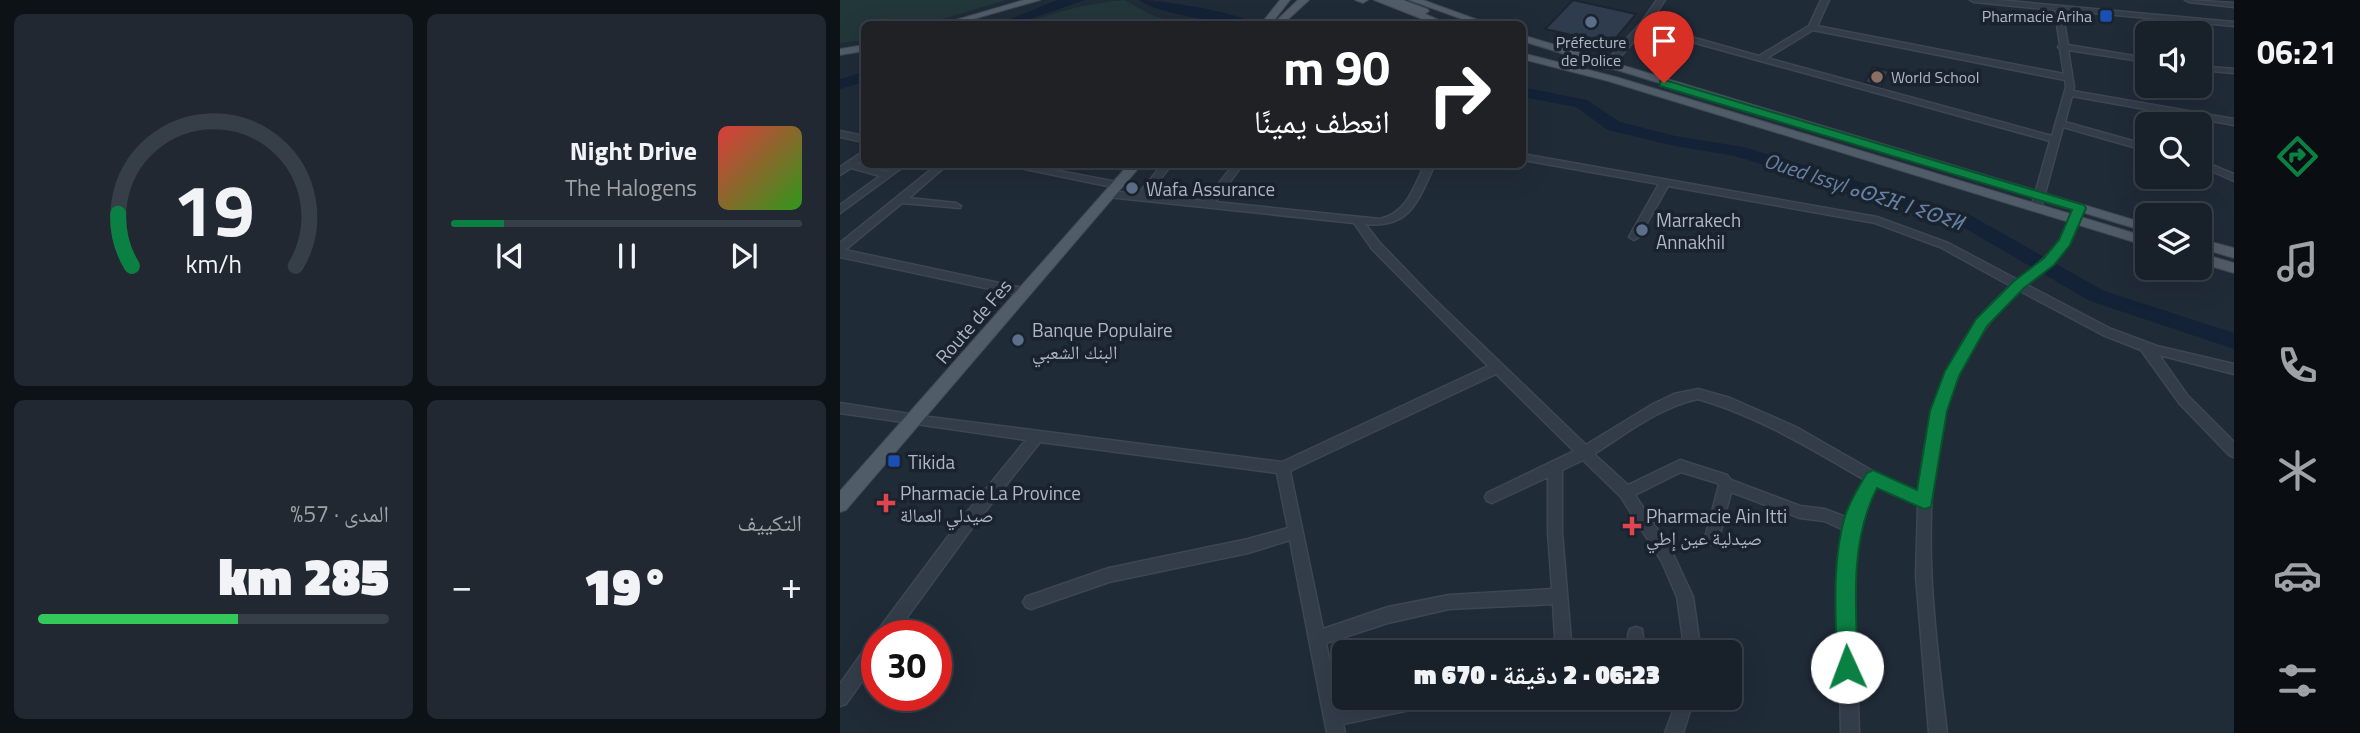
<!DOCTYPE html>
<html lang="ar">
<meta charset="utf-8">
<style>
:root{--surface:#18202a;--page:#212832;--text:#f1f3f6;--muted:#9fa3a8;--line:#363e47;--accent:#0b8043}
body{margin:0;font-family:"Titillium Web","Noto Naskh Arabic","Noto Sans Tifinagh",sans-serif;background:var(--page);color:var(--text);direction:rtl;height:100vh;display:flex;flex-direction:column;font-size:26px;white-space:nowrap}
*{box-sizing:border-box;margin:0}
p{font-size:23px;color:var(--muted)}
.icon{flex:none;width:38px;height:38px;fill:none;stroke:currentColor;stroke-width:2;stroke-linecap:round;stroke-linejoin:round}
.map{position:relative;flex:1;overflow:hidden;direction:ltr}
.side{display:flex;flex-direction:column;gap:14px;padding:14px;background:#0d1217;width:840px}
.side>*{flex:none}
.hud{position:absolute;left:21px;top:21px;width:665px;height:147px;border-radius:10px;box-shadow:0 7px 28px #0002,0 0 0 2px var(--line);direction:rtl;background:#202124;color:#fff;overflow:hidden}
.fabs{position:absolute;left:1295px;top:21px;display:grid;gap:14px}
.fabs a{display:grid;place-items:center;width:77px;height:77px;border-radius:10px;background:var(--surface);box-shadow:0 7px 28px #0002,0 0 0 2px var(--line);font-size:35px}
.speed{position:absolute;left:21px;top:620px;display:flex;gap:14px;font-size:35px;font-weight:700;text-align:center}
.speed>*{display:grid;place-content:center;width:91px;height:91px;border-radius:50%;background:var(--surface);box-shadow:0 7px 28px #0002,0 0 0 2px var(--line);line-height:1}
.speed .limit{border:10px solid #d22;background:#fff;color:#111}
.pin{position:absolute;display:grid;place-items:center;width:60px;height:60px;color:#fff;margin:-72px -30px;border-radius:50% 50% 50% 0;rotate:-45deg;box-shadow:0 0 7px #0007}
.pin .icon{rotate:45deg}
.me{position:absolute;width:77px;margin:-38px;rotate:358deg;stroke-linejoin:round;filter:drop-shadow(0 0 5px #0008)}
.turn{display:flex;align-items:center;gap:24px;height:147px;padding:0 21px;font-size:32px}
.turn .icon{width:91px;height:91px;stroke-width:2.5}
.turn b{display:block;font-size:49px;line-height:60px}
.big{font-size:52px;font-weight:800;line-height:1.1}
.side .card{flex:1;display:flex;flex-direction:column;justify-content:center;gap:10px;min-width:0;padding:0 24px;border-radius:10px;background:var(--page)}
.side .dial{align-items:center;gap:0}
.dial svg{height:182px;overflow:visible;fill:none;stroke:var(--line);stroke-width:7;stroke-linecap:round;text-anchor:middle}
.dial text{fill:var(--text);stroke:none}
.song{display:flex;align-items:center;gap:21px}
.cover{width:84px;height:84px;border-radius:10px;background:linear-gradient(135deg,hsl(0 70% 55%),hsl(110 70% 35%))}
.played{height:7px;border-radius:4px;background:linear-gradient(90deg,var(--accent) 15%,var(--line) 15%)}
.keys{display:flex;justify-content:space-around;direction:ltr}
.heat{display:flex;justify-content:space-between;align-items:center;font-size:38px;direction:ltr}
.charge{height:10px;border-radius:5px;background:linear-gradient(90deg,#34c759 57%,var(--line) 0)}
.side .tiles{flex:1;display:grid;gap:14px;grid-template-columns:repeat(2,1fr)}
.trip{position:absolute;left:492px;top:640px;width:410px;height:70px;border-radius:10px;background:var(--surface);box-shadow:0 7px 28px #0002,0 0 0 2px var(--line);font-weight:800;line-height:70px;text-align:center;direction:rtl}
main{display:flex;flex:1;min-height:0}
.menu{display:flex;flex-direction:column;width:126px;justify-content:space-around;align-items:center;background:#0a0d11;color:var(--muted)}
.menu .icon{width:49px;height:49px}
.menu .active{color:var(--accent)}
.menu b{font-size:32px;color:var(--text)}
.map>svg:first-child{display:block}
.green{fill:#22373a}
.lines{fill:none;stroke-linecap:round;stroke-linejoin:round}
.river{fill:#132236;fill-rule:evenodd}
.building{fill:#2e3c4d;stroke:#1b242f;stroke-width:2}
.minor-casing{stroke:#3d4652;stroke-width:3}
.major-casing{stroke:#3d4652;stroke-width:2}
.minor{fill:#333d49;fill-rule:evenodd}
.major{fill:#515c69;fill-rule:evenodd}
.route{fill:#0b8043;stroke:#07532c;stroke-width:2}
.transit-dot{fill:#1a4fb4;stroke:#19222d;stroke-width:2.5}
.service-dot{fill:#5c6f8a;stroke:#19222d;stroke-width:2.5}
.education-dot{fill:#8d6e63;stroke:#19222d;stroke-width:2.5}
.health-dot{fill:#e0444e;stroke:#19222d;stroke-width:2.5}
.labels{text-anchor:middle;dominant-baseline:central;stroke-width:7;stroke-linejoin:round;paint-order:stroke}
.far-poi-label{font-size:16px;fill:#aeb7c6;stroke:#19222d;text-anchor:end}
.poi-label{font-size:19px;fill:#aeb7c6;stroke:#19222d;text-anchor:start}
.street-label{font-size:19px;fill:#aeb7c6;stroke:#19222d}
.water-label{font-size:21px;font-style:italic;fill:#6582a6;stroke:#19222d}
</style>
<main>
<nav class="menu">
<b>06:21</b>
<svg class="icon active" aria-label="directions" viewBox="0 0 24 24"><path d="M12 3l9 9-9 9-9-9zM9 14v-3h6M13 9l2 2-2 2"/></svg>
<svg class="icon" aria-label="music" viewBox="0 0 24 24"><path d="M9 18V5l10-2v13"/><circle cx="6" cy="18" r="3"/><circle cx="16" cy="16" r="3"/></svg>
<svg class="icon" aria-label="phone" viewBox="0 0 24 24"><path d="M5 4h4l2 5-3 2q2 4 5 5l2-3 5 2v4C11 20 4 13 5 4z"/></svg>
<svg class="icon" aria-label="climate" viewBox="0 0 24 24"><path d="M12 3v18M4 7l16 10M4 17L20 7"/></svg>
<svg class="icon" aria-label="car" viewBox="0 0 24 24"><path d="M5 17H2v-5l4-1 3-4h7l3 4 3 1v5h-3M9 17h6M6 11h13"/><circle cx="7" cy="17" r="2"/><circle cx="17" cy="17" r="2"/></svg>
<svg class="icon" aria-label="filters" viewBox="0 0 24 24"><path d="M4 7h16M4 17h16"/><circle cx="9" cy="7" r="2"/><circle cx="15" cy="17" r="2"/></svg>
</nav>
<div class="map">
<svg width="1394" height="733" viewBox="0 0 1394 733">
<rect width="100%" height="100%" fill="#202b38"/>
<g class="green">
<path d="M 0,0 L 167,0 L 85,24 L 24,24 L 24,40 L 0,43 Z"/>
<path d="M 284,0 L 316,17 L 336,22 L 372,24 L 185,24 C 217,11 250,3 284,0 Z"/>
</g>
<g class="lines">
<g class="river">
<path d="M 217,0 L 245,0 L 176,24 L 158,24 Z"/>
<path d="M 299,0 C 319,0 401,12 413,24 C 393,26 314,13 299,0 Z"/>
<path d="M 24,72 L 24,82 L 0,89 L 0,79 Z"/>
<path d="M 682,87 L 747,100 L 780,122 L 835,136 L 903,147 L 1130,215 L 1264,291 L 1394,333 L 1394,349 L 1250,301 L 1116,223 L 895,156 L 835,146 L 768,130 L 736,107 L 682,97 Z"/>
</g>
</g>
<g class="building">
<path d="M 733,0 L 796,14 L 771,44 L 705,29 Z"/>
<path d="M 1033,67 L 1049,71 L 1041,87 L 1025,82 Z"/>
</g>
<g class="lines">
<defs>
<g id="minor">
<path d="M 817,0 L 825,0 L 808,25 L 919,56 L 969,26 L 981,0 L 989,0 L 977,26 L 1224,74 L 1220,49 L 1218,47 L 1220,45 L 1215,10 L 1134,2 L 1130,0 L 1158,0 L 1394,22 L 1394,26 L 1222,10 L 1228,45 L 1307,58 L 1307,62 L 1228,50 L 1234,87 L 1233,91 L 1394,119 L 1394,125 L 1232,96 L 1225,122 L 1307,145 L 1307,151 L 1223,127 L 1201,208 L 1196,211 L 1191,208 L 1210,141 L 805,29 L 770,68 L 764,68 L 764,64 L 800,24 ZM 973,30 L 1225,80 L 1226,87 L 1212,136 L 927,58 Z"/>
<path d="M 1345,0 L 1394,3 L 1394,7 L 1349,2 Z"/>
<path d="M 1360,66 L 1394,69 L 1394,73 L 1360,70 Z"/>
<path d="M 0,131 L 24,136 L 24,142 L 0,137 Z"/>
<path d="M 24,151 L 24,158 L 17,164 L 46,172 L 56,164 L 67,164 L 0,213 L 0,205 L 40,176 L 11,168 L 0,175 L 0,167 Z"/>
<path d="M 682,154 L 1037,217 L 1108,243 L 1178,280 C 1197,265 1217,249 1228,226 C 1231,220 1233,212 1236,206 L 1244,206 L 1245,208 C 1233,241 1214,262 1187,285 L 1271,329 L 1317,346 L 1394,364 L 1394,374 L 1319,355 L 1348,396 L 1394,442 L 1394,457 L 1389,455 L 1340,404 L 1301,350 L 1263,335 L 1180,291 C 1058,395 1091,592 1107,733 L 1089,733 L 1076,576 L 1078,505 L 1036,486 L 1022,516 L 1014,576 L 1019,733 L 1001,733 L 998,576 L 1006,531 L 984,521 L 960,518 L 891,492 L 879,538 L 877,543 L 872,545 L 867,543 L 865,538 L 879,485 L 877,483 L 841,472 L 795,495 L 832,552 L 853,597 L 861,653 L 845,653 L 837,597 L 822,562 L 781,497 L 743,460 L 722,470 L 722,532 L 732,653 L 716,653 L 713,604 L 609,609 L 548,623 L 486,643 L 499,707 L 545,698 L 597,698 L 595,704 L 589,706 L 503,724 L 505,733 L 487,733 L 450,540 L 408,553 L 269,582 L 191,609 L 186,607 L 183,602 L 186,597 L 191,595 L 269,568 L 408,539 L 448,528 L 437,473 L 200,442 L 129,532 L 54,635 L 37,635 L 39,629 L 119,522 L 186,440 L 0,413 L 0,403 L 89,417 L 442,462 L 648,366 L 532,249 L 514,223 L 268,197 L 263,194 L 268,191 L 298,194 L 323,164 L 332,164 L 308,195 L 365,201 L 394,164 L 403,164 L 375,202 L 540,219 C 567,213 574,187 585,164 L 595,164 C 578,200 571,229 525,224 L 540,243 L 591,296 L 746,445 L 813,404 L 834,394 L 858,389 L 890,398 L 956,427 L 1038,474 L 1079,492 C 1085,415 1110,336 1171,286 L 1100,247 L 1035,223 L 828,186 L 799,237 L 794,240 L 789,237 L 819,184 L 682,160 ZM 656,374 L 734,451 L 647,493 L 645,497 L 647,501 L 652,503 L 708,477 L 708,532 L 712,589 L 609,595 L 548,607 L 483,629 L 450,471 ZM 858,399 C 918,416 971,449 1025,480 L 1008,518 L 985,509 L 960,506 L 891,480 L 887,475 L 840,460 L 788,485 L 754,454 C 787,433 820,407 858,399 Z"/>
<path d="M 1360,160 L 1394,174 L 1394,181 L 1360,166 Z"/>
<path d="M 98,164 L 108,164 L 69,198 L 116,203 L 121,206 L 120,208 L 62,203 L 5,250 L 183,288 L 187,289 L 189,292 L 187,295 L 183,296 L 0,257 L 0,243 Z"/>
<path d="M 160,164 L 182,164 L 277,182 L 282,185 L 277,188 Z"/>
<path d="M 796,627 L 802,629 L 805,653 L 789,653 L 788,635 L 790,629 Z"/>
<path d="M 37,638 L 37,660 L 6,704 L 0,706 L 0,684 L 31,640 Z"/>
<path d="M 838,698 L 854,698 L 843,733 L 825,733 Z"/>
</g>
<g id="major">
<path d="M 184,0 L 200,0 L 116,24 L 102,24 Z"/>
<path d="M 440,0 L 450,0 L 431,24 L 421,24 Z"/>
<path d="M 458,0 L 469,0 L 443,24 L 433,24 Z"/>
<path d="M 515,0 L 528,0 L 523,3 Z"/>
<path d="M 534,0 L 563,0 L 587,9 L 589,11 L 585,14 L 608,24 L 595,24 Z"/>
<path d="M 569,0 L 583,0 L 649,24 L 636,24 Z"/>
<path d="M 682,35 L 1307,224 L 1307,232 L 682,41 Z"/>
<path d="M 24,45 L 24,51 L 0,55 L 0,49 Z"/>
<path d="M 682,53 L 776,77 L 1307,237 L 1307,246 L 768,81 L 682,59 Z"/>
<path d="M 289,164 L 302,164 L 6,510 L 0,512 L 0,491 Z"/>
<path d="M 1360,239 L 1394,248 L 1394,258 L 1360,248 Z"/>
<path d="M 1360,253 L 1394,263 L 1394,273 L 1360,263 Z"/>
</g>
</defs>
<use href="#minor" class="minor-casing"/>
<use href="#major" class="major-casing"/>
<use href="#minor" class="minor"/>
<use href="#major" class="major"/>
</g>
<path class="route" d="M 820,81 L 828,81 L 1244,205 L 1246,208 L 1230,245 L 1214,265 L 1184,288 L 1147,326 L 1119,376 L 1107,411 L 1091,507 L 1084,509 L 1037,488 C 1009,543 1016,607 1018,667 L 1015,674 L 1007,677 L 1000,674 L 997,667 C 996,617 991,564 1005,516 C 1010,501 1019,486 1027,473 L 1033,470 L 1077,490 L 1090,411 L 1105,371 L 1136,319 L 1174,281 L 1204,258 L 1219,240 L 1232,210 L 820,86 Z"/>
<g class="transit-dot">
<rect x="1259" y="9" width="14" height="14" rx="3.5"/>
<rect x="47" y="454" width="14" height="14" rx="3.5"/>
</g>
<g class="service-dot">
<circle cx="751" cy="22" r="7"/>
<circle cx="292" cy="188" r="7"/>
<circle cx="802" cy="230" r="7"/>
<circle cx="178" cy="340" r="7"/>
</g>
<circle class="education-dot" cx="1037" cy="77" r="7"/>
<g class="health-dot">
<path d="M42.5 492.5h7v7h7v7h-7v7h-7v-7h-7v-7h7z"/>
<path d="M788.5 515.5h7v7h7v7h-7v7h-7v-7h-7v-7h7z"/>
</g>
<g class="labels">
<g class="far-poi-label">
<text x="1252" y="16">Pharmacie Ariha</text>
<text x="751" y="42" text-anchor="middle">Préfecture<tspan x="751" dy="18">de Police</tspan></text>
<text x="1051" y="77" text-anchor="start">World School</text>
</g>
<g class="poi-label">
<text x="306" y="188">Wafa Assurance</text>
<text x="816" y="219">Marrakech<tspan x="816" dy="22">Annakhil</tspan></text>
<text x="192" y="329">Banque Populaire<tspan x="192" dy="22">البنك الشعبي</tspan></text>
<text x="68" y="461">Tikida</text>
<text x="60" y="492">Pharmacie La Province<tspan x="60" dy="22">صيدلي العمالة</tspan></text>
<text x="806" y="515">Pharmacie Ain Itti<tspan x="806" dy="22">صيدلية عين إطي</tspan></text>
</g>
<g class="street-label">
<text transform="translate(133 321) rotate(-49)">Route de Fes</text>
</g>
<g class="water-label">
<text transform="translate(1024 191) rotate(18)">Oued Issyl ⴰⵙⵉⴼ ⵏ ⵉⵙⵉⵍ</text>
</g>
</g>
</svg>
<div class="fabs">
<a><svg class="icon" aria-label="sound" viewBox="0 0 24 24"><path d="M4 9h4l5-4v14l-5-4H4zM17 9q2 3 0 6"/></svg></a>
<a><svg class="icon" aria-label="search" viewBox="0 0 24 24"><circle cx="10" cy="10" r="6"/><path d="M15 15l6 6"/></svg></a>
<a><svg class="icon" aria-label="layers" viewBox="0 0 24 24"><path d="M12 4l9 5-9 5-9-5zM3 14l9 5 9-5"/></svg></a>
</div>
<div class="speed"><div class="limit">30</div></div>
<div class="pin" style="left:824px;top:83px;background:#d93025"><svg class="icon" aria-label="arrive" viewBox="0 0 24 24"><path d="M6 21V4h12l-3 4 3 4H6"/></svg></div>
<svg class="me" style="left:1007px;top:667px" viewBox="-20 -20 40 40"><circle r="19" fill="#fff"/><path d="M0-13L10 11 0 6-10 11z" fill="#0b8043"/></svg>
<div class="trip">06:23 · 2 دقيقة · 670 m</div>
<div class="hud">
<div class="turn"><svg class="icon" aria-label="right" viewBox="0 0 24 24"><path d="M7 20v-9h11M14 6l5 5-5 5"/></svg><div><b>90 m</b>انعطف يمينًا</div></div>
</div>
</div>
<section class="side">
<div class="tiles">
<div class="card">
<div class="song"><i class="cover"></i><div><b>Night Drive</b><p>The Halogens</p></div></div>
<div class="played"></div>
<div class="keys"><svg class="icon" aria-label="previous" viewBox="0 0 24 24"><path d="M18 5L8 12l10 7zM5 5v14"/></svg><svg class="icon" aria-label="pause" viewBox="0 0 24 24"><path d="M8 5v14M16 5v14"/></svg><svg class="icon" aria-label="next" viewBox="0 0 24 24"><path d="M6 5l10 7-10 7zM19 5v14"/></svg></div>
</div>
<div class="card dial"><svg viewBox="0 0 100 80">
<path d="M14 69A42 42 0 1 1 86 69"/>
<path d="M14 69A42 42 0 0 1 8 46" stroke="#0b8043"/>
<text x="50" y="56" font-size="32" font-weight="700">19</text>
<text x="50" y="72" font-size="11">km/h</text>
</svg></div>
<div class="card"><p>التكييف</p>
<div class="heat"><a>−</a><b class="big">19°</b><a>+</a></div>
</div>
<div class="card"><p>المدى · 57%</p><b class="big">285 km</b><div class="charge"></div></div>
</div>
</section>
</main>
